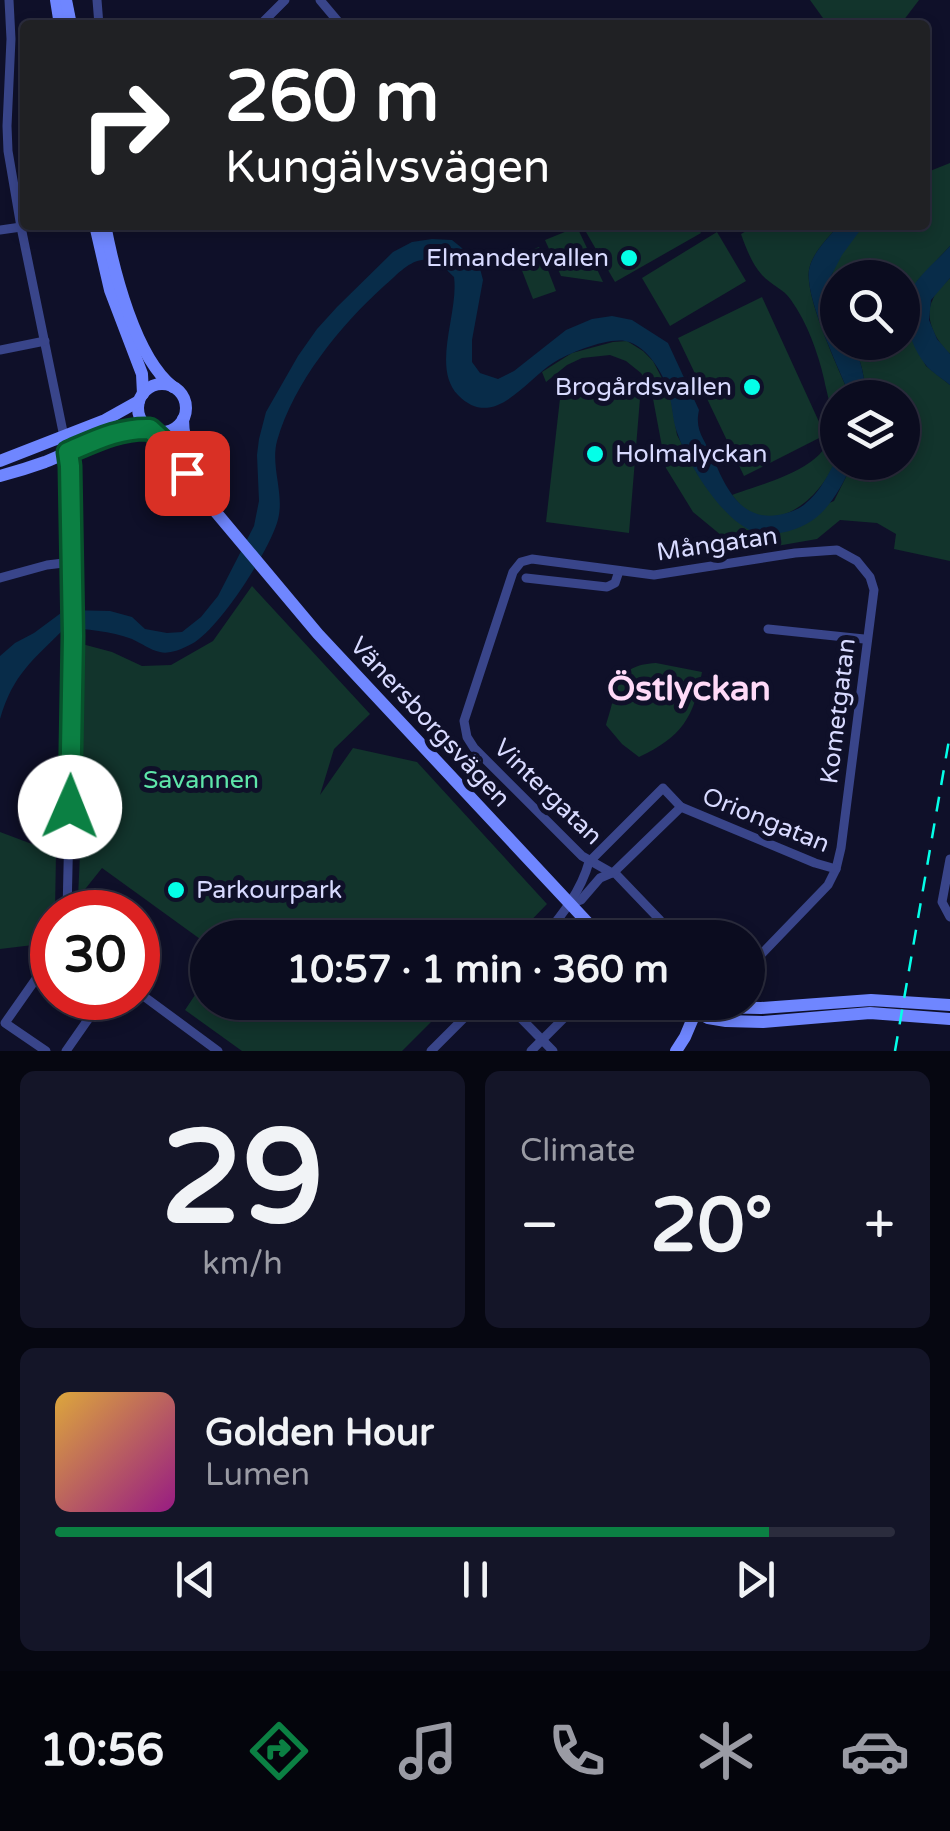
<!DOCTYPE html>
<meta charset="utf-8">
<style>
:root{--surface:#0b0c1f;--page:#141528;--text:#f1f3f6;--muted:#9a9ba4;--line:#2b2c3d;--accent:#0b8043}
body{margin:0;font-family:"Varela Round",sans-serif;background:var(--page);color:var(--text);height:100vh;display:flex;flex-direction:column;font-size:38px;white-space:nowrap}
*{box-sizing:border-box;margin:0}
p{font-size:32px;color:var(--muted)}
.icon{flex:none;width:55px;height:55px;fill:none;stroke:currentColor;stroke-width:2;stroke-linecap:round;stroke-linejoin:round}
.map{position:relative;height:1051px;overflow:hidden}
.details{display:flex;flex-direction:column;gap:20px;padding:20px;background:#060711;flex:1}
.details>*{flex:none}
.banner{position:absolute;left:20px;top:20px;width:910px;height:210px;border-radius:10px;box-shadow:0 5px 15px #0003,0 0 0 2px var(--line);background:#202124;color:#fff;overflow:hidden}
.buttons{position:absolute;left:820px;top:260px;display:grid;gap:20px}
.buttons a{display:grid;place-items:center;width:100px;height:100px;border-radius:50%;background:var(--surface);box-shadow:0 5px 15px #0003,0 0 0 2px var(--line);font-size:50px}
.speed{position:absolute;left:30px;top:890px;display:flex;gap:20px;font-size:50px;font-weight:700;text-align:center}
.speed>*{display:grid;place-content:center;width:130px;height:130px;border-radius:50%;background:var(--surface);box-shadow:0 5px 15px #0003,0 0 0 2px var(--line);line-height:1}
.speed .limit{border:15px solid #d22;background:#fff;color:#111}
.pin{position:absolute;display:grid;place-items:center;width:85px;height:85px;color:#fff;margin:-42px;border-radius:20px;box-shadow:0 5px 15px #0006}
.me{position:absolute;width:110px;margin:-55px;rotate:1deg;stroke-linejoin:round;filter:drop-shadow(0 0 8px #0008)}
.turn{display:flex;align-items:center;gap:35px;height:210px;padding:0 40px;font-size:45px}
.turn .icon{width:130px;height:130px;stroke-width:2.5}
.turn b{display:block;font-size:70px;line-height:85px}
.big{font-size:75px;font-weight:800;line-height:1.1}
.details .tile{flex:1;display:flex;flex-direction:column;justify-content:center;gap:15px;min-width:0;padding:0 35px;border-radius:15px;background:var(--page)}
.details .dial{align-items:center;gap:0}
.dial b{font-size:130px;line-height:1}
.song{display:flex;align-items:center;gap:30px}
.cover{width:120px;height:120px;border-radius:15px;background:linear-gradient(135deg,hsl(40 70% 55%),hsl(310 70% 35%))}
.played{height:10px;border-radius:5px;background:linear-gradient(90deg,var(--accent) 85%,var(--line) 85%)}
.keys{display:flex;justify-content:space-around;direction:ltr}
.heat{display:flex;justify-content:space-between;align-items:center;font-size:55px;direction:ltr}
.details .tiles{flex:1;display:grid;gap:20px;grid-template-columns:1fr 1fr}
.tile:last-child{grid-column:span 2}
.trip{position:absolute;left:190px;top:920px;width:575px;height:100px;border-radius:50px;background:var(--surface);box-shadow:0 5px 15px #0003,0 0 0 2px var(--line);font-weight:800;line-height:100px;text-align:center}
.tab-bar{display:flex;height:160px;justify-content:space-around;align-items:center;background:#04050c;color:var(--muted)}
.tab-bar .icon{width:70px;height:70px}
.tab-bar .on{color:var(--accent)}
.tab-bar b{font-size:45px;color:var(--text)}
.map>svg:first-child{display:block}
.green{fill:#12342c}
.water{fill:#082c49}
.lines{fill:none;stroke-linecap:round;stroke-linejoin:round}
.street{stroke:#39458a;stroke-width:9}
.secondary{stroke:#6f86ff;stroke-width:12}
.rail{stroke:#04ffe8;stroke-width:2.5;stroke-dasharray:15 12;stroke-linecap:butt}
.route-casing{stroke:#07532c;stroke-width:25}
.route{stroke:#0b8043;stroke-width:18}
.poi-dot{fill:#04ffe8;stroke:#0f1029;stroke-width:4}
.labels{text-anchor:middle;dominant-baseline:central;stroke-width:10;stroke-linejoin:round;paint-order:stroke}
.poi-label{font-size:25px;fill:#d8daff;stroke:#0f1029;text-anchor:end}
.street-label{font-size:25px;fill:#d8daff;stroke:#0f1029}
.park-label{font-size:25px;fill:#5ee5a9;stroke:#0f1029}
.district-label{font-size:35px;font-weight:bold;fill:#ffdaf8;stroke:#0f1029}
</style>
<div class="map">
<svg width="950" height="1051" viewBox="0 0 950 1051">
<rect width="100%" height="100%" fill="#0f1029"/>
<g class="green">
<path d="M 810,0 L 919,0 L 900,25 L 828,25 Z"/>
<path d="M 950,163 L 950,246 L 917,281 L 909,333 L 926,366 L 950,385 L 950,561 L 894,549 L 896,534 L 877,523 L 840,520 L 817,539 L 753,550 L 733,545 L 693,512 L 666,468 L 651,388 L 641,373 L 626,361 L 610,355 L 582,358 L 567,365 L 546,382 L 542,372 L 572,353 L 613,342 L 627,341 L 643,351 L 653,361 L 670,394 L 677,435 L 697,473 L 727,512 L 758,533 L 834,501 L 853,463 L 902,462 L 902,398 L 865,397 C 865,378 862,360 851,343 L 902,342 L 902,278 L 838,278 L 837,308 C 834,299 829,285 832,275 C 835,261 854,235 864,225 L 925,225 L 925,173 Z"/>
<path d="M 598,225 L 696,225 L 701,233 L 615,282 L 586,232 Z"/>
<path d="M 757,225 L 839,225 C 828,238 812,253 809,270 C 805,297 836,363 847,389 L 848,397 L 838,398 C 837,414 842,447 836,461 C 822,493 786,530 749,512 C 742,508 737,501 732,495 C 764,483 833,468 833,424 C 832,409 827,394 824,379 C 818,353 807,322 791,300 C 784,289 771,285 762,275 C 752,264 746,248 741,234 Z"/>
<path d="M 577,227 L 603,282 L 561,276 L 545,240 Z"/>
<path d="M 717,232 L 746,281 L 670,326 L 642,278 Z"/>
<path d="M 539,247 L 556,291 L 533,299 L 516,255 Z"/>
<path d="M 950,278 L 950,354 C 936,341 923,318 933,299 C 936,291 945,284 950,278 Z"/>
<path d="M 762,297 L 825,435 L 744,476 L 678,338 Z"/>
<path d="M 562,381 L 641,386 L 629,533 L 546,522 Z"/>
<path d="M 252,586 L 370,714 L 334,749 L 320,795 L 353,748 L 417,762 L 547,904 L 515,937 L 208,938 L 207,944 L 102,868 L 78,898 L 83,787 L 82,644 L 112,652 L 142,666 L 171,665 L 213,641 Z"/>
<path d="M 656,663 L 702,672 C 694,717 682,737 639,757 L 622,744 L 606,725 C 618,690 614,665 656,663 Z"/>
<path d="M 0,832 L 56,853 L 55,910 L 33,945 L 0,949 Z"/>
<path d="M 207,977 L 208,1002 L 450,1003 L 402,1051 L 242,1051 L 185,1010 Z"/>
</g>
<g class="water">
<path d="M 839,225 L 864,225 L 842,255 L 831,276 L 833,296 L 837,308 L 838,342 L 851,343 C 862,360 865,378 865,397 L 848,397 L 847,389 C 836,362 805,297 809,270 C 812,253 828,238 839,225 Z"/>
<path d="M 432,239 L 452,240 L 478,261 L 483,280 L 472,340 L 472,362 L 480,373 L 498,379 L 514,371 L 566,330 L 592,319 L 612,316 L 632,320 L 668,343 L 699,410 C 694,432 706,441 714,460 C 726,489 742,521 778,515 C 787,514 800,509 806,503 C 820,492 829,473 837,458 L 838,462 L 853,463 C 836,497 822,526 780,533 C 774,534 764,535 758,533 C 725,525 689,466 678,435 C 673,423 673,411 670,398 C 666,377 648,345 625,341 C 606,338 569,353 553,363 C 524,382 493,431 458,395 C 431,367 459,313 454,277 C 445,268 435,258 422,260 C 407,262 395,277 384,286 C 340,326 294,382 277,441 C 270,468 286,495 277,523 C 267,554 222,624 195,642 C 186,647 171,655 160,652 C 150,650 141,643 132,639 C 110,631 87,629 65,628 C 33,660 13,674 0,719 L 0,656 L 15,643 L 34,633 L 65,610 L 110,611 L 132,617 L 145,629 L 167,633 L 182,632 L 201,617 L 218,596 L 254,526 L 259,501 L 257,455 L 259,439 L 266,412 L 298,356 L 317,329 L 337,307 L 393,252 L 412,242 Z"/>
<path d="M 950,246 L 950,278 L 931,300 L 929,320 L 937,339 L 950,354 L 950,385 C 942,378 931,372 925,364 C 910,345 899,310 912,288 C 922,272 938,260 950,246 Z"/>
</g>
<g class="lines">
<g class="street">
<path d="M 9,0 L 11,39 L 7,126 L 8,151 L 21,227 L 70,466 L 73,651 L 67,912"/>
<path d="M 97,0 L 99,25"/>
<path d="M 320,0 L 341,25"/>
<path d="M 260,25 L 285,0"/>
<path d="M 0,230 L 21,227"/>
<path d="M 0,350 L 45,341"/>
<path d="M 0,578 L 47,565 L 72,562"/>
<path d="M 526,578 L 607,587 L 615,583 L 619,571"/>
<path d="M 768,629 L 864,639"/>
<path d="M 950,859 L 942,902 L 950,917"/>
<path d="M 614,872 L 660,920"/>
<path d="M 612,873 L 582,856 L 474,748 L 467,737 L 464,721 L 513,572 L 521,562 L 532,559 L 654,575 L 795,553 L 837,550 L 857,561 L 870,577 L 874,590 L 841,848 L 836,869 L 828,885 L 752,964"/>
<path d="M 569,904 L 581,900 L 600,878 L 614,872 L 681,807"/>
<path d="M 543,938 C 562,915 581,891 589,862 L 663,788 L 681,807 L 815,863 L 836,869"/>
<path d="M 138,992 L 218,1051"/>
<path d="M 505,1002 L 553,1051"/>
<path d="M 46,1051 L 5,1023 L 52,956"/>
<path d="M 66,1051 L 103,998"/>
<path d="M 431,1051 L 480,1002"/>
<path d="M 531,1051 L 580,1002"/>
</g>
<g class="secondary">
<path d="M 56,0 L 60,25"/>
<path d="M 66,0 L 71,25"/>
<path d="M 95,225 L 110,290 L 142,374 L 143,394"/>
<path d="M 105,225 C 114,271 135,357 173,387"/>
<circle cx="162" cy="408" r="24"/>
<path d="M 183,419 C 183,452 201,476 217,503"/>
<path d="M 155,431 L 199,492 L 318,634 L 602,938"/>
<path d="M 0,461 L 105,420 L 139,401"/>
<path d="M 0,476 C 15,472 31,467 45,462 C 80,448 111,427 150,429"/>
<path d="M 679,1002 L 708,1018 L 726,1021 L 763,1022 L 870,1013 L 950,1019"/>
<path d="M 696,1011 L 708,1007 L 761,1008 L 871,1000 L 950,1005"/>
<path d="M 676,1051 L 685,1037 L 696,1011"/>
</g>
<path class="rail" d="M 895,1051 L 950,734"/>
</g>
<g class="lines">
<defs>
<path id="route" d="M 70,807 L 73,636 L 70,466 L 68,452 C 96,440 119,428 150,429 L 164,442 L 187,473"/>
</defs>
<use href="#route" class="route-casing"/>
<use href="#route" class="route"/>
</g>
<g class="poi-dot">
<circle cx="629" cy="258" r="10"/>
<circle cx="752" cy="387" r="10"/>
<circle cx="595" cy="454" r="10"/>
<circle cx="176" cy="890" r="10"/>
</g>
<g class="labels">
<g class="poi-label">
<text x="609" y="258">Elmandervallen</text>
<text x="732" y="387">Brogårdsvallen</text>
<text x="615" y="454" text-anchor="start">Holmalyckan</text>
<text x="196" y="890" text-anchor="start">Parkourpark</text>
</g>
<g class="street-label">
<text transform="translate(717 544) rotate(-8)">Mångatan</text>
<text transform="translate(838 711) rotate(-83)">Kometgatan</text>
<text transform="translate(430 722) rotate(47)">Vänersborgsvägen</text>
<text transform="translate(548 792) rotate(44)">Vintergatan</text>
<text transform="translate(766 820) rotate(22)">Oriongatan</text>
</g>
<g class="park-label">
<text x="201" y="780">Savannen</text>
</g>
<g class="district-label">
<text x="689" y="689">Östlyckan</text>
</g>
</g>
</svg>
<div class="buttons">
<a><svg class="icon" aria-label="search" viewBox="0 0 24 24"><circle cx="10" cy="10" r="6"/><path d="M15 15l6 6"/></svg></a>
<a><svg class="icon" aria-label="layers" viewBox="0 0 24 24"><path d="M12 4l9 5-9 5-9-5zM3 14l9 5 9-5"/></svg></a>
</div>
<div class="speed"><div class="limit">30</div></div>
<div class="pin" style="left:187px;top:473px;background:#d93025"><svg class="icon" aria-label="arrive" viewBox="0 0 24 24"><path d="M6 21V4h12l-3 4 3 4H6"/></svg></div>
<svg class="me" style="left:70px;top:807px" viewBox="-20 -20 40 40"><circle r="19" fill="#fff"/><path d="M0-13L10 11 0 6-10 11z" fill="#0b8043"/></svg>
<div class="trip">10:57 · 1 min · 360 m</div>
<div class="banner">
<div class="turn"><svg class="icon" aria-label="right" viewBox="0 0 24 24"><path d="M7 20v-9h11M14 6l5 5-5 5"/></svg><div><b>260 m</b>Kungälvsvägen</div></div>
</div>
</div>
<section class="details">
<div class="tiles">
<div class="tile dial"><b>29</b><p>km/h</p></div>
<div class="tile"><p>Climate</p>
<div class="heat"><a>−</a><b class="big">20°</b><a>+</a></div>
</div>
<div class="tile">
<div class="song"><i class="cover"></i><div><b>Golden Hour</b><p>Lumen</p></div></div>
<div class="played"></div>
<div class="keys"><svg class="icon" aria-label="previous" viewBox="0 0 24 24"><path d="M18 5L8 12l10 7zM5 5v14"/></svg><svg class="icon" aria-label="pause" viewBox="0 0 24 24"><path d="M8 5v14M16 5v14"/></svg><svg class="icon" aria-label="next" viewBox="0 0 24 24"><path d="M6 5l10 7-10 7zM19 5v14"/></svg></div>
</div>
</div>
</section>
<nav class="tab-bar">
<b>10:56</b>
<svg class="icon on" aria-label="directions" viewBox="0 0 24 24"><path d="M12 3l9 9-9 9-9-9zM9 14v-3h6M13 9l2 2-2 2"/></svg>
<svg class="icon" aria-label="music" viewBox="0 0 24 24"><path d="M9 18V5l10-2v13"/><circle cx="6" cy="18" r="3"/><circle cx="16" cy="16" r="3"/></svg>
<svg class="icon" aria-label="phone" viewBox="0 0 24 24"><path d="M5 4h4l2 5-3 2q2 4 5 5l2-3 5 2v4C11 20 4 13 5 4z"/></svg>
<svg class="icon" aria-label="climate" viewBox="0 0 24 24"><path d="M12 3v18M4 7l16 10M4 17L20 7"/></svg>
<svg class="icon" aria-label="car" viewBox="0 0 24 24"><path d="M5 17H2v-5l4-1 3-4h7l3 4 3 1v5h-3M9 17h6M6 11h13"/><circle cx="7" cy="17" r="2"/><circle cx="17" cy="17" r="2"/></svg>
</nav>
